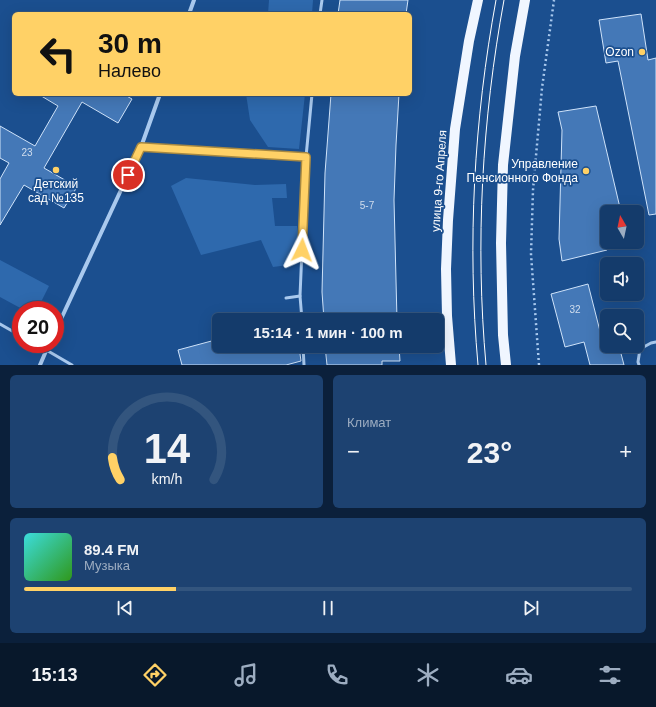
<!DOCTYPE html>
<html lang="ru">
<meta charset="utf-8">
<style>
:root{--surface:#143b6b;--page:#1d4271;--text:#f1f3f6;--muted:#9dadc1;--line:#33557e;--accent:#ffd166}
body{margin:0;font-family:Helvetica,sans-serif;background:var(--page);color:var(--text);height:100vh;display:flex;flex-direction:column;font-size:15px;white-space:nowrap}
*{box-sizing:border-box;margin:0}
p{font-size:13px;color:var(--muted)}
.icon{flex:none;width:22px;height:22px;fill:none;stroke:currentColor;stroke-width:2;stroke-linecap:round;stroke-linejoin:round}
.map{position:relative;height:365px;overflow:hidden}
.side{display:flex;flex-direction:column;gap:10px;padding:10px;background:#0b203b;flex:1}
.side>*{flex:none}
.guide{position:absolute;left:12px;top:12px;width:400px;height:84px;border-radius:6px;box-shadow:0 4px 16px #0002,0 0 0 1px var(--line);background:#ffd166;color:#111;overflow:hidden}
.needle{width:26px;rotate:351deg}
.tools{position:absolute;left:600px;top:205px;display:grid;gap:8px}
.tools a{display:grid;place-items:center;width:44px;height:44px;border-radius:6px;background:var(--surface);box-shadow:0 4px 16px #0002,0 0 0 1px var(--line);font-size:20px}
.speed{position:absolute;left:12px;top:301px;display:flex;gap:8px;font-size:20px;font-weight:700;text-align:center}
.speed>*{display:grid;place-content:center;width:52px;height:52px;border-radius:50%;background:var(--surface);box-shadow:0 4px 16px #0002,0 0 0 1px var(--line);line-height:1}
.speed .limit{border:6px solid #d22;background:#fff;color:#111}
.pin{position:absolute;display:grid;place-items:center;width:34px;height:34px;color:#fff;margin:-17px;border:2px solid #fff;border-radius:50%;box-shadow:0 1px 4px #0007}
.me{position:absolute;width:44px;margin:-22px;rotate:3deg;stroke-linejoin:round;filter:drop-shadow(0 0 3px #0008)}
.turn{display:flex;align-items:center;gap:14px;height:84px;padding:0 20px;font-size:18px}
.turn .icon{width:52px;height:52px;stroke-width:2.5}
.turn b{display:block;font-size:28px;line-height:34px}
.big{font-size:30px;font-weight:700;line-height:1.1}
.side .card{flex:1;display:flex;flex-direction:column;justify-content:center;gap:6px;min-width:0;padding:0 14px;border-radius:6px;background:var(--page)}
.side .dial{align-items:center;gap:0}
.dial svg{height:104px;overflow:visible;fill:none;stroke:var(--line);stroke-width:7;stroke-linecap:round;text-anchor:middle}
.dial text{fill:var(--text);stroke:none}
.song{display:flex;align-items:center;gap:12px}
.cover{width:48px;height:48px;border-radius:6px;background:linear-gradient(135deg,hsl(180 70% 55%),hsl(110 70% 35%))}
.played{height:4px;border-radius:2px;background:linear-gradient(90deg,var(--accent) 25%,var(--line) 25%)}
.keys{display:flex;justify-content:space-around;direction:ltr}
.heat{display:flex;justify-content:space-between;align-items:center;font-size:22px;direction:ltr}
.side .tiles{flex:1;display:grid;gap:10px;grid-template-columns:1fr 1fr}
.card:last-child{grid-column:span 2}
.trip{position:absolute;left:212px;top:313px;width:232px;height:40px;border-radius:6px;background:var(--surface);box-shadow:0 4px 16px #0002,0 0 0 1px var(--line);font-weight:700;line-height:40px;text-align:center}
.menu{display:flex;height:64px;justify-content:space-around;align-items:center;background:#08182b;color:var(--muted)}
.menu .icon{width:28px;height:28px}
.menu .active{color:var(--accent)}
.menu b{font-size:18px;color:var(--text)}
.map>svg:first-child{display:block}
.green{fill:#2e69ad}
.building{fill:#4478b7;stroke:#cfe3fa}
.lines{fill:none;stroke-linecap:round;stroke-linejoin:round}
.path{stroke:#a9c9ee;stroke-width:2.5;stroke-dasharray:2 3;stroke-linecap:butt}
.service{stroke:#a9c9ee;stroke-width:3}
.minor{stroke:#a9c9ee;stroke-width:4}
.primary{stroke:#f0f6ff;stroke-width:10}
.tram{stroke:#fff;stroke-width:1}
.route-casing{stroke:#a68842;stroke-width:10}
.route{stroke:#ffd166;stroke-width:7}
.poi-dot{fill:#ffd166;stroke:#1b4f8f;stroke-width:1.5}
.labels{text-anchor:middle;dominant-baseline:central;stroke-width:3.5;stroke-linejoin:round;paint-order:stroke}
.number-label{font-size:10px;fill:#d0dded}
.poi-label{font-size:12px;fill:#fff;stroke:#1b4f8f;text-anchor:end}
.street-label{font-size:12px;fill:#fff;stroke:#1b4f8f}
</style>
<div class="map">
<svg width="656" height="365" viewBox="0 0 656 365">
<rect width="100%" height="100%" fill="#1b4f8f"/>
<g class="green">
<path d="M 269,0 L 313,0 L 312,14 L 268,14 Z"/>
<path d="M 246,94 L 305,94 L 299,149 L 268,147 L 250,120 Z"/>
<path d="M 186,178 L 255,185 L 286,184 L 287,198 L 272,198 L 275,226 L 297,226 L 299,239 L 296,264 L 273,267 L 261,240 L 201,255 L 171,186 Z"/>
<path d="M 0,260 L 49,286 L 37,310 L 24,310 L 0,297 Z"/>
</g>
<g class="building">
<path d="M 340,0 L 408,0 L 406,14 L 338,14 Z"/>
<path d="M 641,14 L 648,60 L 656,58 L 656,214 L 649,215 L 618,61 L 606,63 L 599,20 Z"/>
<path d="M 38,94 L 123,94 L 132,99 L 118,123 L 82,102 L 44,168 L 77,187 L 64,208 L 24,185 L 0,225 L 0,179 L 9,163 L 0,158 L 0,126 L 35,146 L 58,106 Z"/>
<path d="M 331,94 L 399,94 L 396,145 L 394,200 L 397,320 L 324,320 L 322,292 L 325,173 Z"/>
<path d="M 596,106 L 621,212 L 607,212 L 607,250 L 562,261 L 559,239 L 562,130 L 558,112 Z"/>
<path d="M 588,284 L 601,335 L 607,334 L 607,346 L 619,346 L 624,365 L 590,365 L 584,342 L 565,347 L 551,294 Z"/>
<path d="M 219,339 L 219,346 L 298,346 L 300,354 L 301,361 L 286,365 L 182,365 L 178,350 Z"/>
<path d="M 325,346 L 399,346 L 400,361 L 382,361 L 382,365 L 327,365 Z"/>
</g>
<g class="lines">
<path class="path" d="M 539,365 L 531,254 L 533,190 L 542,88 L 554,0"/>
<g class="service">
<path d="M 320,14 L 322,0"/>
<path d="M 141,147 L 306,157"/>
<path d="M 286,298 L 300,296"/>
<path d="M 302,320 L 300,296 L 306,157 L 312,94"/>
<path d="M 0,324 L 21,336"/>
<path d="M 36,344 L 72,365"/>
<path d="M 303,346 L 304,365"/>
<path d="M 639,365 L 638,362 L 640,349 L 651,343 L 656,342"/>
</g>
<g class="minor">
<path d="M 189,14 L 194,0"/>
<path d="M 55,332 L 141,147 L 160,94"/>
<path d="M 40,365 L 49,344"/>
</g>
<g class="primary">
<path d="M 451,365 L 447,316 L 446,269 L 448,220 L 455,129 L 469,41 L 478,0"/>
<path d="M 506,365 L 503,335 L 501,243 L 503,165 L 515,56 L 525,0"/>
</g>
<g class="tram">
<path d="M 478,365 C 467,243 474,120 496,0"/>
<path d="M 486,365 C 475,243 482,120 504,0"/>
</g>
</g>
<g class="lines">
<defs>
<path id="route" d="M 128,175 L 141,147 L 306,157 L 302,250"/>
</defs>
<use href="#route" class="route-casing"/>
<use href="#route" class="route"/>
</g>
<g class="poi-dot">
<circle cx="642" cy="52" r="4"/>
<circle cx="56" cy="170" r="4"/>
<circle cx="586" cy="171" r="4"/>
</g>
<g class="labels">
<g class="number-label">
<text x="27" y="152">23</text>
<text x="367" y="205">5-7</text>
<text x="575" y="309">32</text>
</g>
<g class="poi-label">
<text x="634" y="52">Ozon</text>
<text x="578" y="164">Управление<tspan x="578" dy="14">Пенсионного Фонда</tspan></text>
<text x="56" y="184" text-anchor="middle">Детский<tspan x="56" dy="14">сад №135</tspan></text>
</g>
<g class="street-label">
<text transform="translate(439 181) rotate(-86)">улица 9-го Апреля</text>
</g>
</g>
</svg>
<div class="tools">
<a><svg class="needle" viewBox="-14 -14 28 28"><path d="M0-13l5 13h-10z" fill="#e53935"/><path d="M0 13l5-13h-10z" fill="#9dadc1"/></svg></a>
<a><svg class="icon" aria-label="sound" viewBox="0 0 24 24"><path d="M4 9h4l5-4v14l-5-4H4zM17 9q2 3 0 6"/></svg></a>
<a><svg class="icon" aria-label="search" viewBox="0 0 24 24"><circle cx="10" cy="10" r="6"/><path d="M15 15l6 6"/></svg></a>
</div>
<div class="speed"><div class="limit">20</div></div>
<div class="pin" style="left:128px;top:175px;background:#d93025"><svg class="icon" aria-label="arrive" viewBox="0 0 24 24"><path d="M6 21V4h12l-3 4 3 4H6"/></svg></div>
<svg class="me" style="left:302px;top:250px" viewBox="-20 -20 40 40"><path d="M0-17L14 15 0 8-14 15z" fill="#ffd166" stroke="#fff" stroke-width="4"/></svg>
<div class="trip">15:14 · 1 мин · 100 m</div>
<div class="guide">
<div class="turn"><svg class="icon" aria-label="left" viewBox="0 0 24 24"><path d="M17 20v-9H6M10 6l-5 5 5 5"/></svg><div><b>30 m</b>Налево</div></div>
</div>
</div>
<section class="side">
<div class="tiles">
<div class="card dial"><svg viewBox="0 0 100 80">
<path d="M14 69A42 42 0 1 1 86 69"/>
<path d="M14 69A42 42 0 0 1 8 52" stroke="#ffd166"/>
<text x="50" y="56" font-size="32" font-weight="700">14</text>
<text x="50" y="72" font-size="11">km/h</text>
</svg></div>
<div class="card"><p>Климат</p>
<div class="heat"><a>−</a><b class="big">23°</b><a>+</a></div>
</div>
<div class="card">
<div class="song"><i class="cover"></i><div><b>89.4 FM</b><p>Музыка</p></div></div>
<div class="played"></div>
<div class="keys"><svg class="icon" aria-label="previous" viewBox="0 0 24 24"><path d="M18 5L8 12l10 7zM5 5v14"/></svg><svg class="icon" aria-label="pause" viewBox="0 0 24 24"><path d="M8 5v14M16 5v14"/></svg><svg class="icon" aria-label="next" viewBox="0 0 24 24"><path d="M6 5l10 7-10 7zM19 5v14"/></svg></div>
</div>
</div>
</section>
<nav class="menu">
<b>15:13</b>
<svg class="icon active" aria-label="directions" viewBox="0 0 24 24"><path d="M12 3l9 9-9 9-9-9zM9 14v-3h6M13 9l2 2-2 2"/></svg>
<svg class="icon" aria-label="music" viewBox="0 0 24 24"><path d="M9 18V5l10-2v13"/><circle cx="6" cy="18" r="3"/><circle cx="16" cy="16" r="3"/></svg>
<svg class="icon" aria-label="phone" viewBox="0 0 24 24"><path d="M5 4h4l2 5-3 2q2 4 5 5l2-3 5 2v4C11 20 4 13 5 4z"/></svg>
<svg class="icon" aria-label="climate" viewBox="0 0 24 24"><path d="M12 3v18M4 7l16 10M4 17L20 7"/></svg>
<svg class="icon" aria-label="car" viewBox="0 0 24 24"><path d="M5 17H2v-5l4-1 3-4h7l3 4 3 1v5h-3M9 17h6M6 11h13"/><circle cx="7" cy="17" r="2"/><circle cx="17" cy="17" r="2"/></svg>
<svg class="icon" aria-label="filters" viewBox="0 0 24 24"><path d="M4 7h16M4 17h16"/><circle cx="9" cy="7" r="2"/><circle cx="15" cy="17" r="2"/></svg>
</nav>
